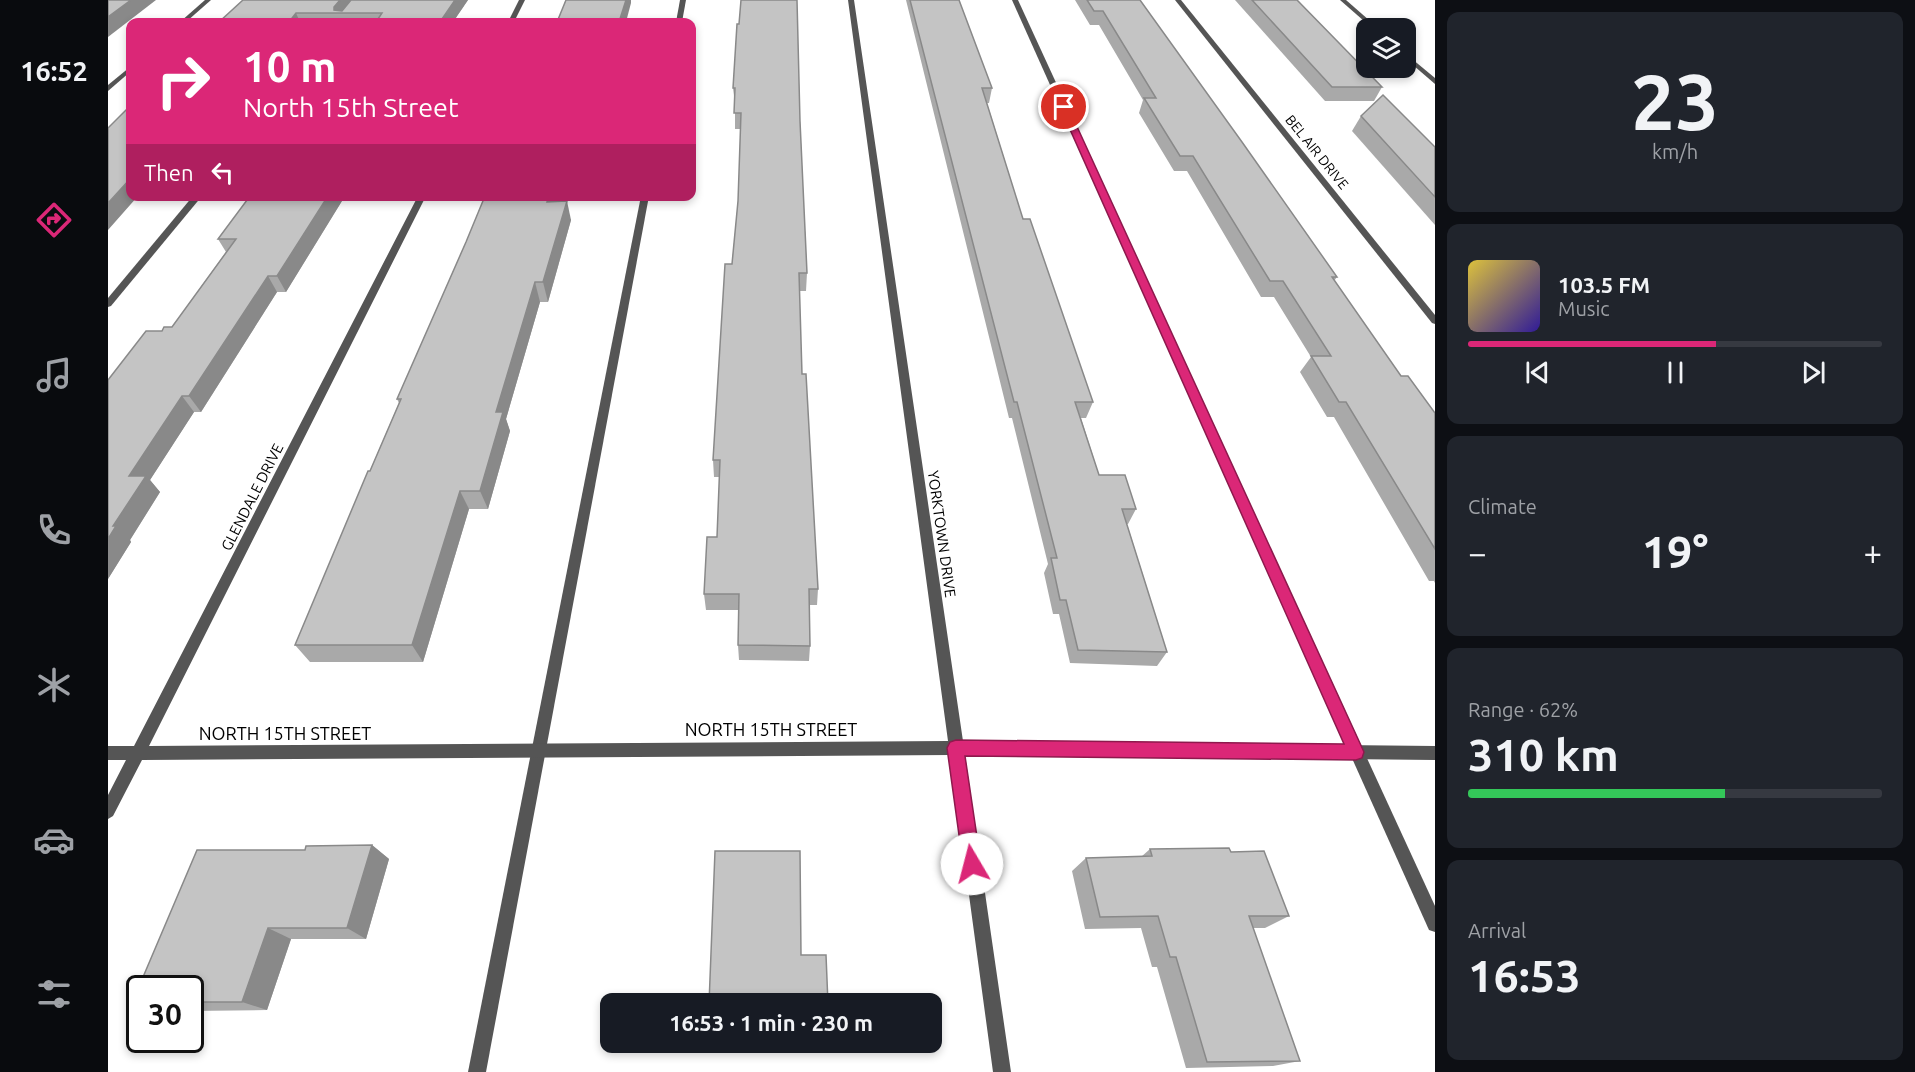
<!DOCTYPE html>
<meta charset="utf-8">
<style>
:root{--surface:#171b24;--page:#20242c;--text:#f1f3f6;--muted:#9ea1a6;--line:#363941;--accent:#db2777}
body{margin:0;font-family:Ubuntu,sans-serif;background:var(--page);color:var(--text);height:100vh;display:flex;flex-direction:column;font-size:22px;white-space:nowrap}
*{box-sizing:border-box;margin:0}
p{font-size:20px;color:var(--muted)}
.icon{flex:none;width:33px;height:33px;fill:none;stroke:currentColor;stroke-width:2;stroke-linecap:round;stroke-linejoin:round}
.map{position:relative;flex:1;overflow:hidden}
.panel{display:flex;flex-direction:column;gap:12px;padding:12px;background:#0d0f14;width:480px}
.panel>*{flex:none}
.banner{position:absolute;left:18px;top:18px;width:570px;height:183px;border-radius:12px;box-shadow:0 3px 9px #0003;background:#db2777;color:#fff;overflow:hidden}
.tools{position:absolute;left:1248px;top:18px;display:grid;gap:12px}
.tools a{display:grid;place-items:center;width:60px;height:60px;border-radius:12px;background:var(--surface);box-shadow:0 3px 9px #0003;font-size:30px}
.speed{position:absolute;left:18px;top:975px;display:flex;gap:12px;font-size:30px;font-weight:700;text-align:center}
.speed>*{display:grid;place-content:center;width:78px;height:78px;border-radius:50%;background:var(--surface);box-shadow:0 3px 9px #0003;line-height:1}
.speed .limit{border:3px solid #111;border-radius:9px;background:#fff;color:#111}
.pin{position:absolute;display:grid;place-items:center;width:51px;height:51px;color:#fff;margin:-26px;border:3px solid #fff;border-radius:50%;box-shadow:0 2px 6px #0007}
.me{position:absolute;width:66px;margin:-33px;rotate:352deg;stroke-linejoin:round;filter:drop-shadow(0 0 4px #0008)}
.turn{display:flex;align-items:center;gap:21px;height:126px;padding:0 18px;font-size:27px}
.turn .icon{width:78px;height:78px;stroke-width:2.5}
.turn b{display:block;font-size:42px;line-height:51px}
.then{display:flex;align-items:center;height:57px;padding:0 18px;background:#0003;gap:12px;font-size:22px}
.big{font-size:45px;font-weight:700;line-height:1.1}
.panel .tile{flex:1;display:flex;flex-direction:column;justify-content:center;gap:9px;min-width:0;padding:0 21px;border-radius:12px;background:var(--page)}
.panel .dial{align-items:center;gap:0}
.dial b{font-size:78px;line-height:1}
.song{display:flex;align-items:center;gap:18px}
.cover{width:72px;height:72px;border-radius:9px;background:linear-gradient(135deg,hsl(50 70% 55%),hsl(250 70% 35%))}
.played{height:6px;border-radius:3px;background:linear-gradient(90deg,var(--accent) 60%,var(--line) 60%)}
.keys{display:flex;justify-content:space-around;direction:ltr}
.heat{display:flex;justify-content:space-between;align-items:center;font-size:33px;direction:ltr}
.charge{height:9px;border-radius:4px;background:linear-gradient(90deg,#34c759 62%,var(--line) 0)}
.trip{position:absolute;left:492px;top:993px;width:342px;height:60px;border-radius:12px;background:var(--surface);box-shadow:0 3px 9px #0003;font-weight:700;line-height:60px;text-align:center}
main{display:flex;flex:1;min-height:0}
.dock{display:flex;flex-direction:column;width:108px;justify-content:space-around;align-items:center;background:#090b0e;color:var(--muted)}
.dock .icon{width:42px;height:42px}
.dock .active{color:var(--accent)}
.dock b{font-size:27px;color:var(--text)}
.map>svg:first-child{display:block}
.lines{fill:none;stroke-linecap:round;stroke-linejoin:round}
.service{fill:#555;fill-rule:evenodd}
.minor{fill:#555;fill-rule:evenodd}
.wall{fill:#a9a9a9}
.shaded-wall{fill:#898989}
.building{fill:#c4c4c4;stroke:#898989;stroke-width:1.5}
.route{fill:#db2777;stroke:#8e194d;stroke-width:1.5}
.labels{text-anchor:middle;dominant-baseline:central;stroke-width:4.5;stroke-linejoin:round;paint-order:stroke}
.far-street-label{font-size:14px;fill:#000;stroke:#fff}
.street-label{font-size:15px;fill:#000;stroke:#fff}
.near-street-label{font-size:18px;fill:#000;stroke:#fff}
</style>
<main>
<nav class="dock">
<b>16:52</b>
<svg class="icon active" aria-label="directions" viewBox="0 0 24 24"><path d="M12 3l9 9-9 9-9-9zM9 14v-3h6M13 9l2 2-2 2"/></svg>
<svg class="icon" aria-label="music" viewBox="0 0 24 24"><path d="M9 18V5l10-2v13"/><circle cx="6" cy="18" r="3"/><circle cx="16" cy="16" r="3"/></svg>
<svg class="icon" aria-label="phone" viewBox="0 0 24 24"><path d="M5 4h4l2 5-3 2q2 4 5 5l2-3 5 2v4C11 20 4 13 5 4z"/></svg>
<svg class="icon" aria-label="climate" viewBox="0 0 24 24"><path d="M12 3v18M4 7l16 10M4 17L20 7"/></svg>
<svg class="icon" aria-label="car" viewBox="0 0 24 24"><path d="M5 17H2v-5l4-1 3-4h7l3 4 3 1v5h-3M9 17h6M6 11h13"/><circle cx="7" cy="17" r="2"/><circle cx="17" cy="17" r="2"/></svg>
<svg class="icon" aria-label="filters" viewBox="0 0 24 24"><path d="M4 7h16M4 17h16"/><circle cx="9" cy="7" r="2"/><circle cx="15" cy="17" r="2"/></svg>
</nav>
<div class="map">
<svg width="1327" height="1072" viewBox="0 0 1327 1072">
<rect width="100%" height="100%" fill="#fff"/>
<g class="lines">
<g class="service">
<path d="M 572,0 L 578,0 L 574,22 L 568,22 Z"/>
<path d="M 904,0 L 910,0 L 1327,906 L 1327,932 L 1321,930 Z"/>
<path d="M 1232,0 L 1238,0 L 1270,28 L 1264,28 Z"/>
<path d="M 1298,54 L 1327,78 L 1327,84 L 1298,59 Z"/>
<path d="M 85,196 L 94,196 L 3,306 L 0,307 L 0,298 Z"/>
<path d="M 533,196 L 541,196 L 378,1072 L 360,1072 Z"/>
</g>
<g class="minor">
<path d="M 97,0 L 103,0 L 78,22 L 72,22 Z"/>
<path d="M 411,0 L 417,0 L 406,22 L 400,22 Z"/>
<path d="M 740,0 L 746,0 L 855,741 L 1327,746 L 1327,760 L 857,755 L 903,1072 L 885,1072 L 842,755 L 34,760 L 5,816 L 0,819 L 0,795 L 18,760 L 0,760 L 0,746 L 26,746 L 310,196 L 318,196 L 41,746 L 840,741 Z"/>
<path d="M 1067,0 L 1073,0 L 1327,315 L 1327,324 L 1324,323 Z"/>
<path d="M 22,67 L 22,72 L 0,91 L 0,85 Z"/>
</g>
</g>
<g class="wall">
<path d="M 135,0 L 360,0 L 345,22 L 111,22 Z"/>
<path d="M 798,0 L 851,0 L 884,88 L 881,103 L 879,103 L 915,219 L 985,402 L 978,418 L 973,418 L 991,475 L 1028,509 L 1020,524 L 1019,524 L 1059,652 L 1049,666 L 962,663 L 951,614 L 945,614 L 936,573 L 940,564 L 904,418 L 901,418 Z"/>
<path d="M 967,0 L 1032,0 L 1229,277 L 1226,281 L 1293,376 L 1327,413 L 1327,583 L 1326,581 L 1321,581 L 1226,417 L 1219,417 L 1192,372 L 1203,357 L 1166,297 L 1153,297 L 1079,171 L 1066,171 L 1031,113 L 1035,100 L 991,25 L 982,25 Z"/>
<path d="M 1127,0 L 1189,0 L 1274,87 L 1266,101 L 1217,101 Z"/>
<path d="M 629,24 L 692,121 L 699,273 L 698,291 L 691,291 L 694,374 L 710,589 L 709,605 L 701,605 L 702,646 L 701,661 L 631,660 L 630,645 L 631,610 L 598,610 L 596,594 L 609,537 L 612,477 L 606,477 L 605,460 L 630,201 L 633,129 L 627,129 L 627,104 L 625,88 Z"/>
<path d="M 1253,116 L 1327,147 L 1327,225 L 1244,131 Z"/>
<path d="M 142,196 L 237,196 L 178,292 L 169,292 L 93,412 L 86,412 L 42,480 L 52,492 L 22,540 L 23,542 L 0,579 L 54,331 L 64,327 L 118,252 L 110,239 Z"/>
<path d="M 377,196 L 450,196 L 449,202 L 463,220 L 440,302 L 432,302 L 398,419 L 402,431 L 380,509 L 361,509 L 315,662 L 202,662 L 187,645 L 291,403 L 289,399 L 358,242 Z"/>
<path d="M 264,845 L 281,859 L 258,939 L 183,939 L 159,1010 L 82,1011 L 82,988 L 32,988 L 32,1005 L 24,1003 L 89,850 L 197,850 L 198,846 Z"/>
<path d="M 1042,849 L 1123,852 L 1181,916 L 1157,928 L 1145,928 L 1192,1061 L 1165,1066 L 1078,1068 L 1049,967 L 1044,967 L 1033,928 L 977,929 L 964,871 L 978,858 L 1033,857 Z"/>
</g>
<g class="shaded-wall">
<path d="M 23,0 L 48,0 L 0,37 L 0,17 Z"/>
<path d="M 232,0 L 248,0 L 237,13 L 226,10 L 226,7 Z"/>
<path d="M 347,0 L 360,0 L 345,22 L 332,22 Z"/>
<path d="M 518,0 L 523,0 L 523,3 L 518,22 L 511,22 Z"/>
<path d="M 188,13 L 192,22 L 181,22 Z"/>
<path d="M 22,179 L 22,196 L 30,196 L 0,230 L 0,203 Z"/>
<path d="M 220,196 L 237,196 L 178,292 L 169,276 Z"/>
<path d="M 441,196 L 450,196 L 443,221 L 439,202 Z"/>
<path d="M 459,201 L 463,220 L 440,302 L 435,282 Z"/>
<path d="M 160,276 L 169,292 L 93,412 L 81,396 Z"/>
<path d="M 427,282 L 432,302 L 398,419 L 402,431 L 380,509 L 372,491 L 388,412 Z"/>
<path d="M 74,396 L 86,412 L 42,480 L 52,492 L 22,540 L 23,542 L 0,579 L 0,539 L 5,526 L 21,476 Z"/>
<path d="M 352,491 L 361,509 L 315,662 L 304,645 Z"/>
<path d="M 264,845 L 281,859 L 258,939 L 239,928 Z"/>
<path d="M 160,928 L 183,939 L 159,1010 L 134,1002 Z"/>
</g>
<g class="building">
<path d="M 0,0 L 23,0 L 0,17 Z"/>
<path d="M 135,0 L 232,0 L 226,7 L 226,10 L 234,11 L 243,0 L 347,0 L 332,22 L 268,22 L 274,13 L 188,13 L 181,22 L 111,22 Z"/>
<path d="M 458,0 L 518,0 L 511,22 L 449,22 Z"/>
<path d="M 633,0 L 689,0 L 692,121 L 699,273 L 691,273 L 694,374 L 698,374 L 710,589 L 701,589 L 702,646 L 630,645 L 631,594 L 596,594 L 599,537 L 609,537 L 612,460 L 605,460 L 617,264 L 624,264 L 630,201 L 633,113 L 626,113 L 627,88 L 625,88 L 629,24 L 631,24 Z"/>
<path d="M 802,0 L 851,0 L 884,88 L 874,88 L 915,219 L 922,219 L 985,402 L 967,402 L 991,475 L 1017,475 L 1028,509 L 1014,509 L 1059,652 L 970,650 L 958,600 L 952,600 L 943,558 L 949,558 L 909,402 L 906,402 Z"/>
<path d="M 979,0 L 1032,0 L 1134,142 L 1229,277 L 1224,277 L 1293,376 L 1300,376 L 1327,413 L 1327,549 L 1238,402 L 1231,402 L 1203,356 L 1223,356 L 1175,281 L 1162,281 L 1085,156 L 1072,156 L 1036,98 L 1048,98 L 995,11 L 986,11 Z"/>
<path d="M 1144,0 L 1189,0 L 1274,87 L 1224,87 Z"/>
<path d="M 1275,95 L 1327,147 L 1327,197 L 1253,116 Z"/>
<path d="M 22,106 L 22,179 L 0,203 L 0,128 Z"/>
<path d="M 142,196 L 220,196 L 169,276 L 160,276 L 81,396 L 74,396 L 21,476 L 38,476 L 5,526 L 8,526 L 0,539 L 0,380 L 38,331 L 54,331 L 56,327 L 64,327 L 128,239 L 110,239 Z"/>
<path d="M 377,196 L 441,196 L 439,202 L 459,201 L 435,282 L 427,282 L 388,412 L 395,412 L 372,491 L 352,491 L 304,645 L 187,645 L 260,471 L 262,471 L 293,399 L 289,399 L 358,242 Z"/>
<path d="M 264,845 L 239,928 L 160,928 L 134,1002 L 82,1002 L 82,988 L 32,988 L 32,1003 L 24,1003 L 89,850 L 197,850 L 198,846 Z"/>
<path d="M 1121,848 L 1123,852 L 1156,851 L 1181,916 L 1141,916 L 1192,1061 L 1099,1062 L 1068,957 L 1062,957 L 1050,916 L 992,917 L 978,858 L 1044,856 L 1042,849 Z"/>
<path d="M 607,851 L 692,851 L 693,955 L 718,955 L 720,1004 L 601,1004 Z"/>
</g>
<path class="route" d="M 956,105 L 960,107 L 1256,752 L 1254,758 L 1248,760 L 857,756 L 873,864 L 870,870 L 864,873 L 858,870 L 855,864 L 839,748 L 842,742 L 848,740 L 1236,744 L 952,107 Z"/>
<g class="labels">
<g class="far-street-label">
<text transform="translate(1209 152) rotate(51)">BEL AIR DRIVE</text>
</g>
<g class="street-label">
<text transform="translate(144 497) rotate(-63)">GLENDALE DRIVE</text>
<text transform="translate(834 534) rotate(82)">YORKTOWN DRIVE</text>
</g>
<g class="near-street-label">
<text x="663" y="729">NORTH 15TH STREET</text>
<text x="177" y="733">NORTH 15TH STREET</text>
</g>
</g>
</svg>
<div class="tools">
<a><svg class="icon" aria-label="layers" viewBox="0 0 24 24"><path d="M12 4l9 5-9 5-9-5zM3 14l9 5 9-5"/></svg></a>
</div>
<div class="speed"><div class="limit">30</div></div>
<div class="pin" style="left:956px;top:107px;background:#d93025"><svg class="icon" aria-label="arrive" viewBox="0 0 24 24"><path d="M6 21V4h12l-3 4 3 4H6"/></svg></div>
<svg class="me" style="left:864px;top:864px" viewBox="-20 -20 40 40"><circle r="19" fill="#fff"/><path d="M0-13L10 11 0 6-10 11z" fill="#db2777"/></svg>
<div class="trip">16:53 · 1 min · 230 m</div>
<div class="banner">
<div class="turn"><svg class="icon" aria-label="right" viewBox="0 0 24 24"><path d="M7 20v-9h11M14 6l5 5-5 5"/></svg><div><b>10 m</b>North 15th Street</div></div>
<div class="then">Then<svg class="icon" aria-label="left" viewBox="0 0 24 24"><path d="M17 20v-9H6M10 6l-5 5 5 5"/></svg></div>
</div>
</div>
<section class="panel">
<div class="tile dial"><b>23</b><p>km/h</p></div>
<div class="tile">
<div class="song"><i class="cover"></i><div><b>103.5 FM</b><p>Music</p></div></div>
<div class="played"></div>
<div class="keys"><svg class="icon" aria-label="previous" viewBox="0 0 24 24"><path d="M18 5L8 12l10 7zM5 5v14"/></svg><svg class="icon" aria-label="pause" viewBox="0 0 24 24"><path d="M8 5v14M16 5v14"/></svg><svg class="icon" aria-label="next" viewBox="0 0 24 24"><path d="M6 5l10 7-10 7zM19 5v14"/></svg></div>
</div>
<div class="tile"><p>Climate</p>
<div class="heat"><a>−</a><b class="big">19°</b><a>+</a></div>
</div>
<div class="tile"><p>Range · 62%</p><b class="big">310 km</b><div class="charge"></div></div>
<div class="tile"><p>Arrival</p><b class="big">16:53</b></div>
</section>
</main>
